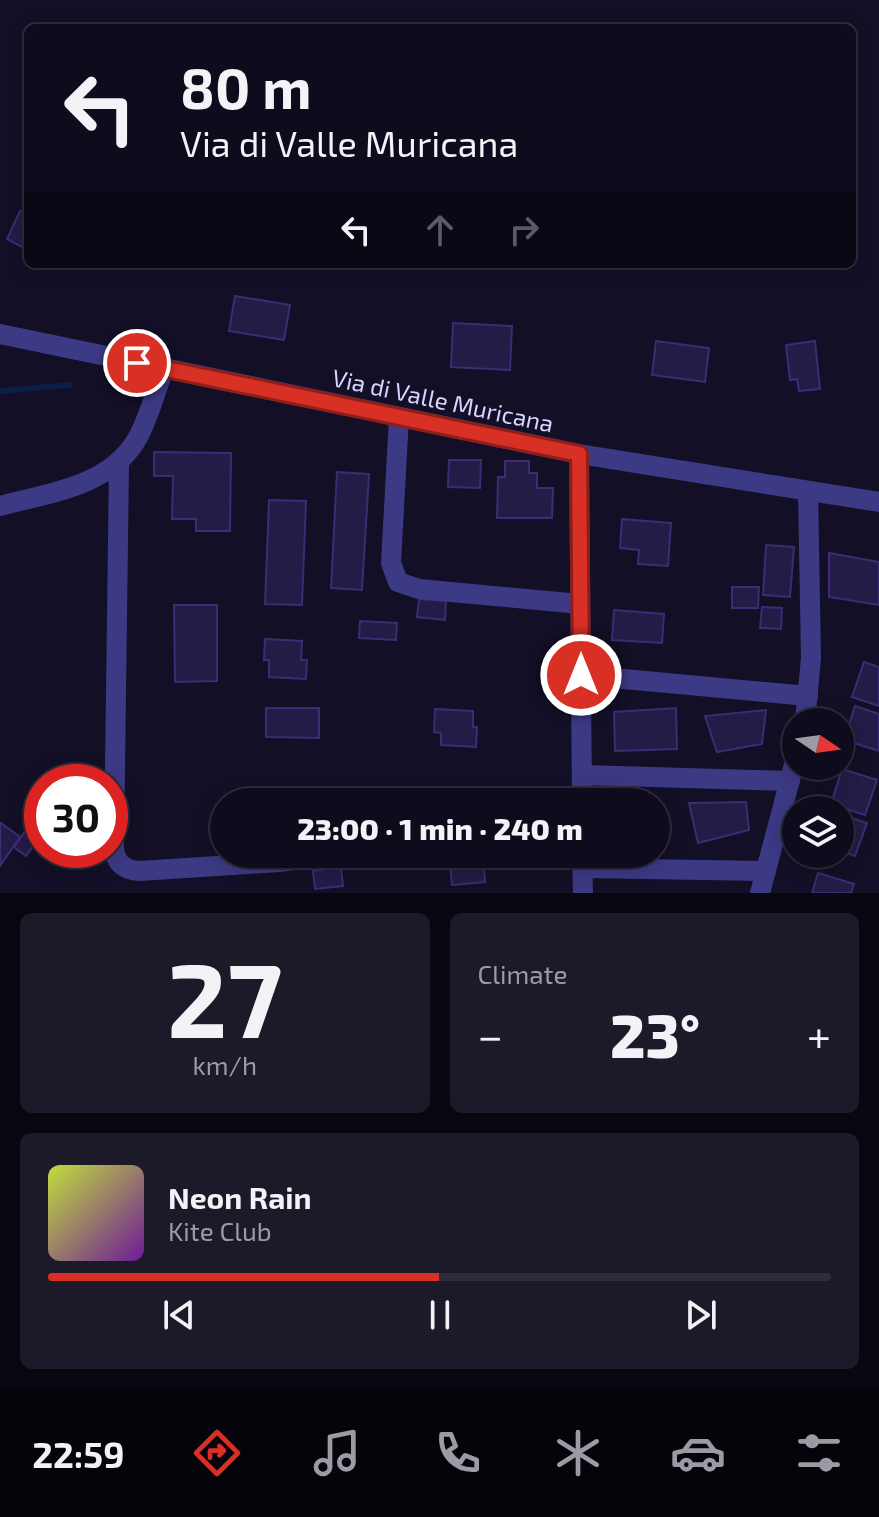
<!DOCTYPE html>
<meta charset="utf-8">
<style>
:root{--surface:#0e0b1c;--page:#1c1929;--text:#f1f3f6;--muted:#9b9ba3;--line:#2e2b3b;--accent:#d93025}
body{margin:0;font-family:"Exo 2",sans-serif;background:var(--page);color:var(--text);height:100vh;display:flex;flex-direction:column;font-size:30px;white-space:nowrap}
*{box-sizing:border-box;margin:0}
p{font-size:26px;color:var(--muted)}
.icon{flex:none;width:44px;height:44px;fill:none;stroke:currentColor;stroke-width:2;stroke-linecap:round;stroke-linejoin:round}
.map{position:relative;height:893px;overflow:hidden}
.details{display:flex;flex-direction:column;gap:20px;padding:20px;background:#08060f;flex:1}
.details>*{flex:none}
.guide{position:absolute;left:24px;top:24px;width:832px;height:244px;border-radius:12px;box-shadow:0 4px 20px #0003,0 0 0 2px var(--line);background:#0e0b1c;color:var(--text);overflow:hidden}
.needle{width:52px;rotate:103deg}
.controls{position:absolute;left:782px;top:708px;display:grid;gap:16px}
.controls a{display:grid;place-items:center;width:72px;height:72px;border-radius:50%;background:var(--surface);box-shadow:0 4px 20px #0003,0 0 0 2px var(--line);font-size:40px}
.speed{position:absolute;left:24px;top:764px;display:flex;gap:16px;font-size:40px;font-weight:700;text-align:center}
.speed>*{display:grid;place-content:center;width:104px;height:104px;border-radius:50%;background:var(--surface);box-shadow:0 4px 20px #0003,0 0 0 2px var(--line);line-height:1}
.speed .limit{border:12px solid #d22;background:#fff;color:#111}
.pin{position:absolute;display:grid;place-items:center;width:68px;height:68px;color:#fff;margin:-34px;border:4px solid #fff;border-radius:50%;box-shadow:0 2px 8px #0007}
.me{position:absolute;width:88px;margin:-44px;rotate:0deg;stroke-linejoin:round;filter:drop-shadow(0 0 6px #0008)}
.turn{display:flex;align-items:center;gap:28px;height:168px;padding:0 24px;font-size:36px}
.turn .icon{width:104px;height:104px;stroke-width:2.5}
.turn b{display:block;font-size:56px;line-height:68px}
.lanes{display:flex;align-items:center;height:76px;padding:0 24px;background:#0003;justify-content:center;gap:40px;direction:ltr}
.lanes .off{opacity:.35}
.big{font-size:60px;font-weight:800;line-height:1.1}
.details .widget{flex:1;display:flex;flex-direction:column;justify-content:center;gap:12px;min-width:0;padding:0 28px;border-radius:12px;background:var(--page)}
.details .dial{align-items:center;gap:0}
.dial b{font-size:104px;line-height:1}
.song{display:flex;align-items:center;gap:24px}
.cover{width:96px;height:96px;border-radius:12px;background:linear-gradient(135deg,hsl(70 70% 55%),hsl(280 70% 35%))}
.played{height:8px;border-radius:4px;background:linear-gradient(90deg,var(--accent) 50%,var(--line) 50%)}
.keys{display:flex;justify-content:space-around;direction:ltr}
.heat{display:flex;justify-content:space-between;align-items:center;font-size:44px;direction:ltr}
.details .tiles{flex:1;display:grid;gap:20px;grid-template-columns:1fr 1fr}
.widget:last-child{grid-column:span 2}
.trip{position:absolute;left:210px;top:788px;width:460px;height:80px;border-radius:40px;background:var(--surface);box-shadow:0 4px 20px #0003,0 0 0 2px var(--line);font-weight:800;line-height:80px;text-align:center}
.menu{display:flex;height:128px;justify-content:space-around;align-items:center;background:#06040b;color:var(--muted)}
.menu .icon{width:56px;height:56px}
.menu .active{color:var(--accent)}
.menu b{font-size:36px;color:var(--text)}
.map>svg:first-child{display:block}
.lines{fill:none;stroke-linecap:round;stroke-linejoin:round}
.stream{stroke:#0a1f44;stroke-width:6}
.building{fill:#241b47;stroke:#3b2d73;stroke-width:2}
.minor{stroke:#3d3a85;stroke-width:20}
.route-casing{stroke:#8d1f18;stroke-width:20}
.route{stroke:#d93025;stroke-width:14}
.labels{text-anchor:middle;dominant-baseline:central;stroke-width:8;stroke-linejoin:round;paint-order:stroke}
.street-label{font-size:24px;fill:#d9d4ff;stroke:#130f26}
</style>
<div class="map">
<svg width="879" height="893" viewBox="0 0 879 893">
<rect width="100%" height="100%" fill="#130f26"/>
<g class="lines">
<path class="stream" d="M 0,391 L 69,385"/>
</g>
<g class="building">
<path d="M 28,209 L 28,244 L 26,249 L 7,239 L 20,211 Z"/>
<path d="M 235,296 L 290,305 L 284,340 L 229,331 Z"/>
<path d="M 453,323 L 512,326 L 510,370 L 451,367 Z"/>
<path d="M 656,341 L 709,348 L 705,382 L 652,375 Z"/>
<path d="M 815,341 L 820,389 L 799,391 L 797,379 L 790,380 L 786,345 Z"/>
<path d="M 154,452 L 231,453 L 230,531 L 196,531 L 196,519 L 172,519 L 173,476 L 154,476 Z"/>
<path d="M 449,460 L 481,460 L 480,488 L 448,487 Z"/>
<path d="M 505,461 L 529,461 L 529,473 L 537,473 L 537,488 L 553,488 L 552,518 L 497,518 L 498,477 L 505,477 Z"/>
<path d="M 337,472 L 369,474 L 362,590 L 331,588 Z"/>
<path d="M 269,500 L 306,501 L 302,605 L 265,604 Z"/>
<path d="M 622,519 L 671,523 L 668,566 L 638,564 L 639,550 L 620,548 Z"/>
<path d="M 766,545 L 794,547 L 790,597 L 763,595 Z"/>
<path d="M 829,553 L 879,562 L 879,605 L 829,597 Z"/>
<path d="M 732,587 L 759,587 L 758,608 L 732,608 Z"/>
<path d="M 419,599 L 446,601 L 445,620 L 417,617 Z"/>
<path d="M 174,605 L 217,605 L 217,681 L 175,682 Z"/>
<path d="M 762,607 L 782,608 L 781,629 L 760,628 Z"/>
<path d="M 614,610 L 664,614 L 662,643 L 612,640 Z"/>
<path d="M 360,621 L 397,623 L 396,640 L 359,638 Z"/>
<path d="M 265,639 L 302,641 L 301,660 L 307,660 L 306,679 L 269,677 L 269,660 L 264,660 Z"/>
<path d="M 864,662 L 879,667 L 879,706 L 852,697 Z"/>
<path d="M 855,706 L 879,714 L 879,751 L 844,740 Z"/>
<path d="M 266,708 L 319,708 L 319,738 L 266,737 Z"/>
<path d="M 676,708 L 677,749 L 615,751 L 614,712 Z"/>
<path d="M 435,709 L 473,711 L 473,727 L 477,727 L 476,747 L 441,745 L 441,733 L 434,732 Z"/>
<path d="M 766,710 L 762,744 L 717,752 L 705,716 Z"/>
<path d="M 842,769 L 877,780 L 865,815 L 831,804 Z"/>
<path d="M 438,792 L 438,802 L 383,802 L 382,793 Z"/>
<path d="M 746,802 L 749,830 L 698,843 L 689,803 Z"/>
<path d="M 840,814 L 867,823 L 855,856 L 840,851 Z"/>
<path d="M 1,823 L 20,837 L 0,866 L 0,824 Z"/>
<path d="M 28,827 L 40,836 L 26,856 L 14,847 Z"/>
<path d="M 449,854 L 483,854 L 485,882 L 452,885 Z"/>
<path d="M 341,867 L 343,886 L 315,889 L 313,871 Z"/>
<path d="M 818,873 L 854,884 L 851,893 L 812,893 Z"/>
</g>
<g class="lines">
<g class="minor">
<path d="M 0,334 L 579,454 L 879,502"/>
<path d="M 399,417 L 391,563 L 398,582 L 419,589 L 580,604"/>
<path d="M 579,454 L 582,802"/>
<path d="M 119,462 L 114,847 C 115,862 123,870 139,871 L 279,862 L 338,854"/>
<path d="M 0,506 C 48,493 109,487 137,439 C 149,418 155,392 164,369"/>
<path d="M 581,675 L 808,696"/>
<path d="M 805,722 L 811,658 L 808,491"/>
<path d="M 582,775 L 790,781"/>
<path d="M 582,854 L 583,893"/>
<path d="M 583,868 L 766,871"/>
<path d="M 760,893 L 796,757"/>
</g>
</g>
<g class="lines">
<defs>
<path id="route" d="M 137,363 L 579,454 L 581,675"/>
</defs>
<use href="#route" class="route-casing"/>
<use href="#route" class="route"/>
</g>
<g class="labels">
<g class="street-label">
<text transform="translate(443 400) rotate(12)">Via di Valle Muricana</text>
</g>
</g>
</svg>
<div class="controls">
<a><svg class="needle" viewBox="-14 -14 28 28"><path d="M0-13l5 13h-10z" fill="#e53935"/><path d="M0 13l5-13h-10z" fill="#9b9ba3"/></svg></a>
<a><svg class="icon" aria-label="layers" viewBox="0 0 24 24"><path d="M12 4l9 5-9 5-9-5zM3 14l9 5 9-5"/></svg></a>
</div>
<div class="speed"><div class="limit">30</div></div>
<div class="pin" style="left:137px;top:363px;background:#d93025"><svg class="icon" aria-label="arrive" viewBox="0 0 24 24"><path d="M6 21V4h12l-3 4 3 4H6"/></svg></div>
<svg class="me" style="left:581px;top:675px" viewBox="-20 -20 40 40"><circle r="17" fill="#d93025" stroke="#fff" stroke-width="3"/><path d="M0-11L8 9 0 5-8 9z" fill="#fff"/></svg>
<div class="trip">23:00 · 1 min · 240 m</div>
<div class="guide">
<div class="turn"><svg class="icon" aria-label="left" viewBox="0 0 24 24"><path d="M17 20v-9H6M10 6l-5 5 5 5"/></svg><div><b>80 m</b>Via di Valle Muricana</div></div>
<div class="lanes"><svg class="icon" aria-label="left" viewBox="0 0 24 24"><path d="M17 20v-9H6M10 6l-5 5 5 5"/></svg><svg class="icon off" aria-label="ahead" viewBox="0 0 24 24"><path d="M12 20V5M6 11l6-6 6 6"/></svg><svg class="icon off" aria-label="right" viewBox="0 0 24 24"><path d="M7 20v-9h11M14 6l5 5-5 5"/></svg></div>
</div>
</div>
<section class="details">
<div class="tiles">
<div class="widget dial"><b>27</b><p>km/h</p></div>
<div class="widget"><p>Climate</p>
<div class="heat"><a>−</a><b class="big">23°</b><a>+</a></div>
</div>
<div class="widget">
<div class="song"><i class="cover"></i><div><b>Neon Rain</b><p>Kite Club</p></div></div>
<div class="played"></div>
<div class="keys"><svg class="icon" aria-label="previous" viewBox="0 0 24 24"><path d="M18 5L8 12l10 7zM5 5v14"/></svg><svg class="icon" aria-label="pause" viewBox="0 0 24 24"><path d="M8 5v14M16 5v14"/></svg><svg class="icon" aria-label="next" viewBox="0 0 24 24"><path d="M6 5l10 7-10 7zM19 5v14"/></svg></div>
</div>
</div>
</section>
<nav class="menu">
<b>22:59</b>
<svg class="icon active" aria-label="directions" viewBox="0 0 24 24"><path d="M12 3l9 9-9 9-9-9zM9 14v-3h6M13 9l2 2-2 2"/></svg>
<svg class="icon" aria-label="music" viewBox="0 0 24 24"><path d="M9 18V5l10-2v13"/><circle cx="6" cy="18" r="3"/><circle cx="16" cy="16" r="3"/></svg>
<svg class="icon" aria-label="phone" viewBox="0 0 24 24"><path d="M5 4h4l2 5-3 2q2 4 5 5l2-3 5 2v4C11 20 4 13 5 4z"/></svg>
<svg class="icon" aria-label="climate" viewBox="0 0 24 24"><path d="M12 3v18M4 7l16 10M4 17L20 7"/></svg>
<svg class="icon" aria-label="car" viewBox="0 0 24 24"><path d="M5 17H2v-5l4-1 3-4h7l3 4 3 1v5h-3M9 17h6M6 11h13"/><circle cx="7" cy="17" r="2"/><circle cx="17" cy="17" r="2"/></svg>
<svg class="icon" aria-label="filters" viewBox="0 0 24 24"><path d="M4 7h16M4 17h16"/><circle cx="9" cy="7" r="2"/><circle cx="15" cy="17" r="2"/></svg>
</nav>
